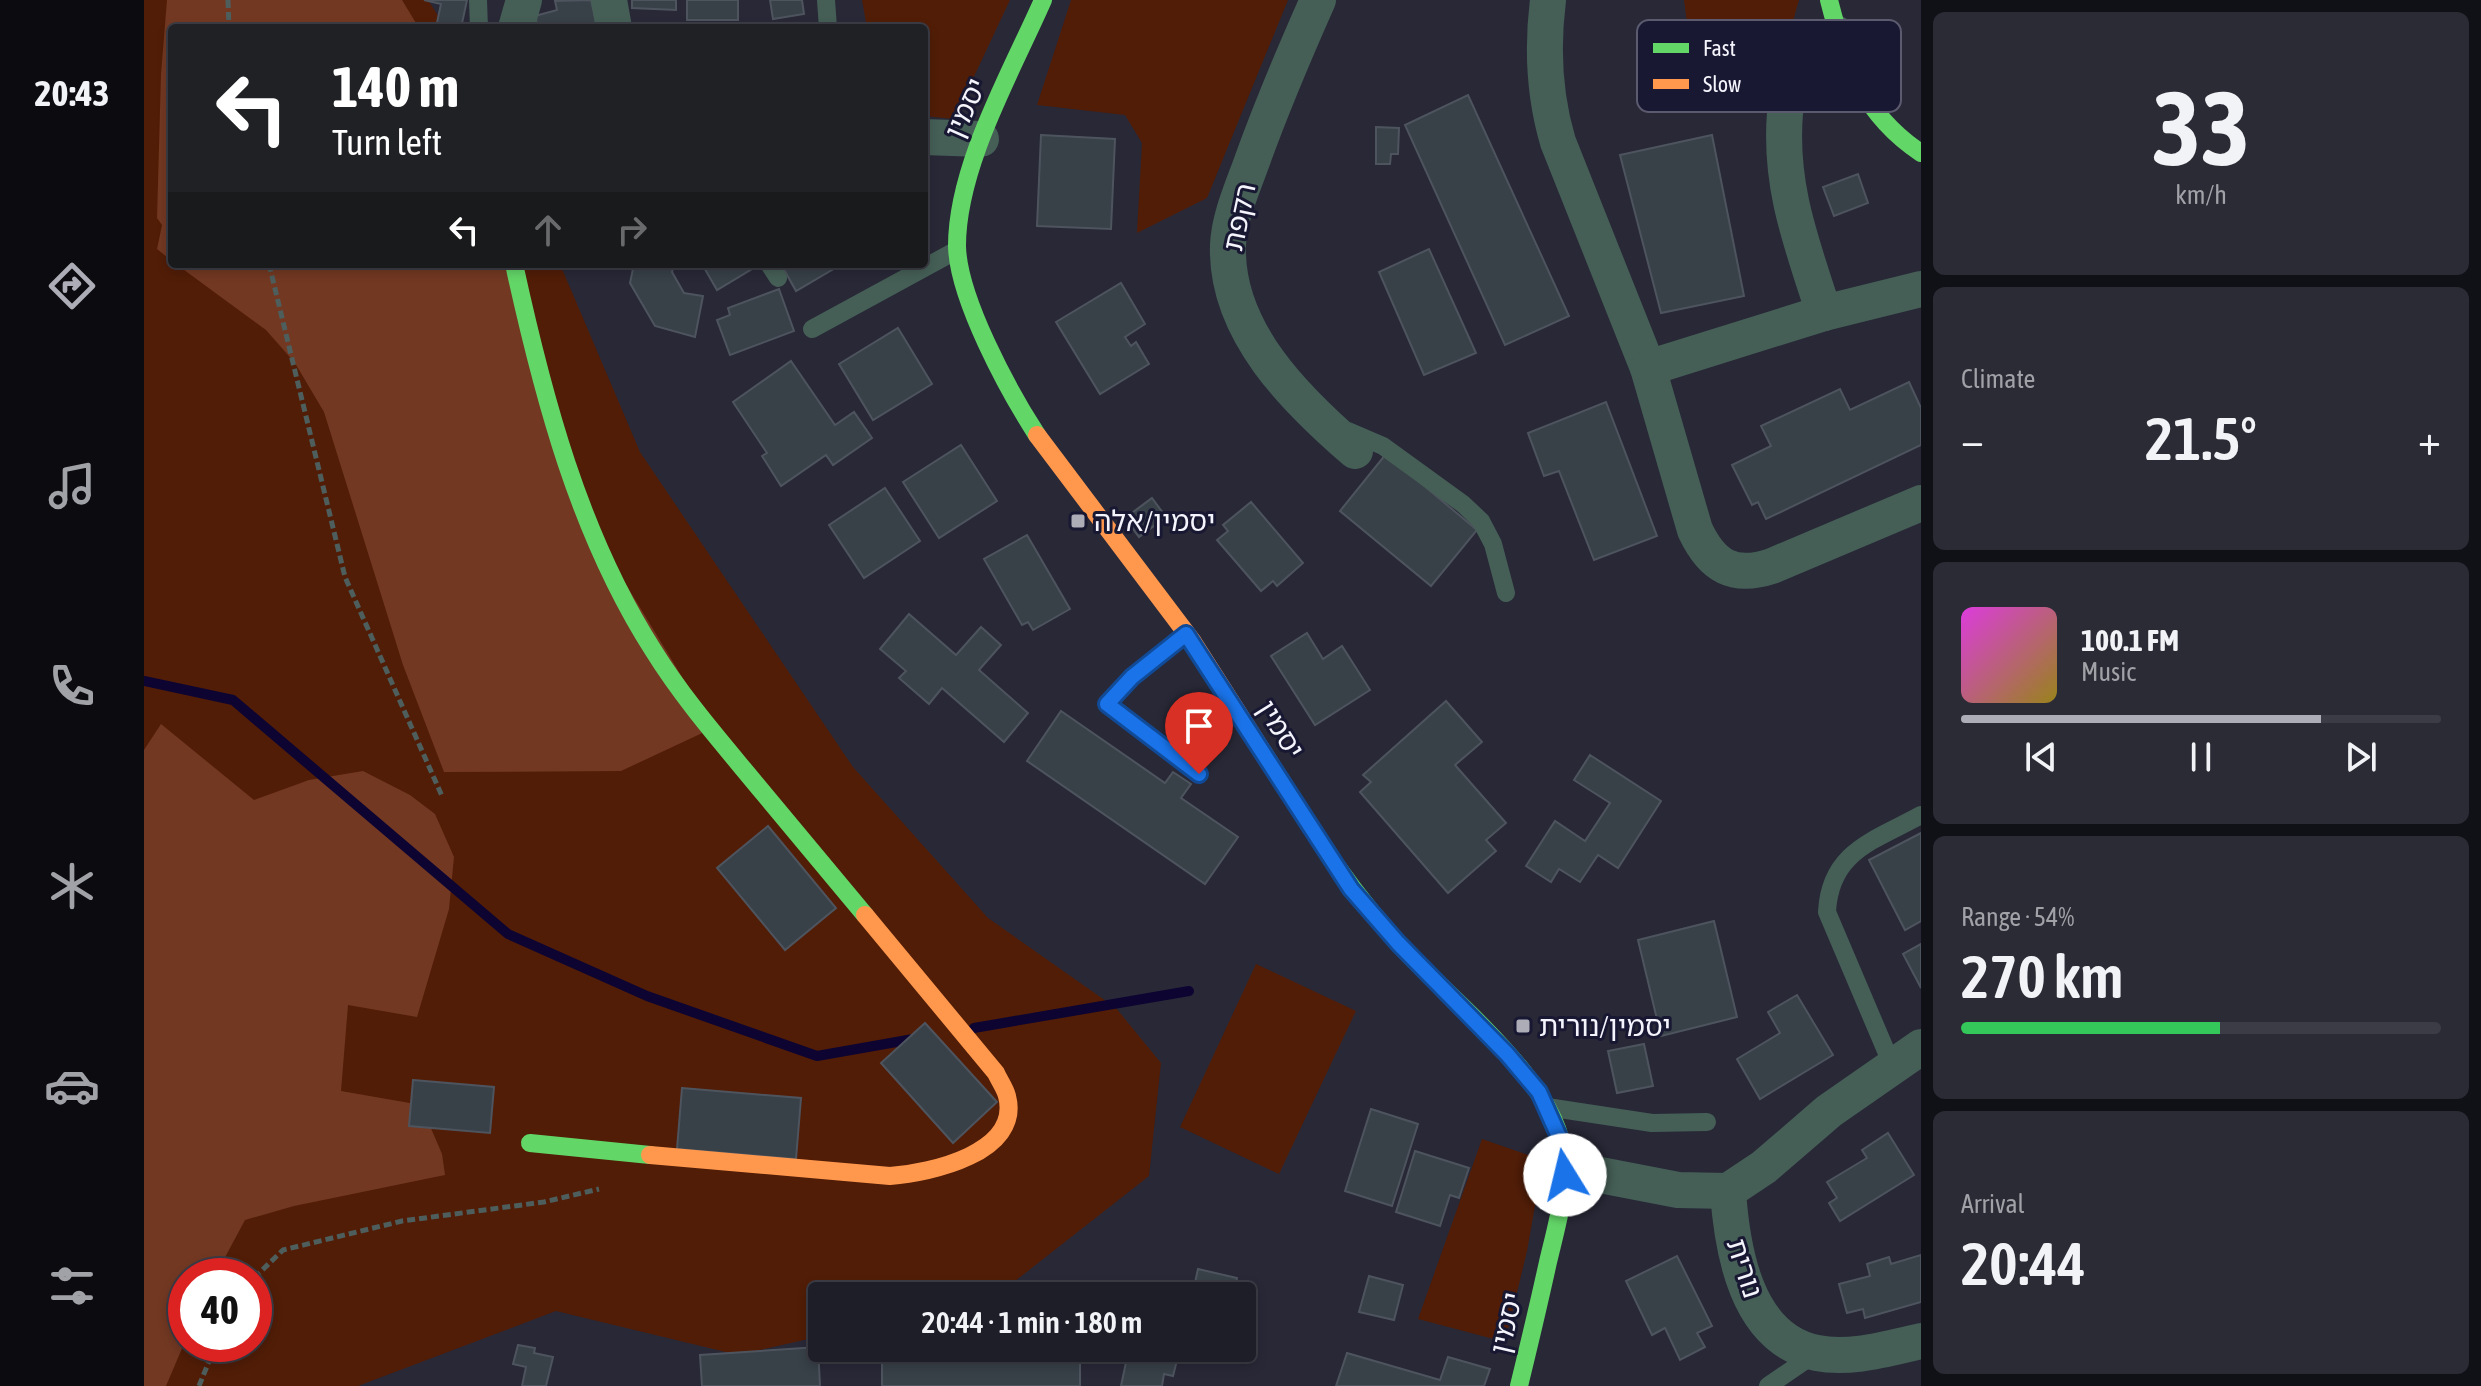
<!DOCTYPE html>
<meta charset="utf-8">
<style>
:root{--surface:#1e1e29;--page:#2b2b35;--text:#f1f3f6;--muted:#a1a2a8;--line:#3c3c46;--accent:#adadb7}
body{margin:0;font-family:"Asap Condensed","Noto Sans Hebrew",sans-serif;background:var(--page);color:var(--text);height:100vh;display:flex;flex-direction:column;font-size:30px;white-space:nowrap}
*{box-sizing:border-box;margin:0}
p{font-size:26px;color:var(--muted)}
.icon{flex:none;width:44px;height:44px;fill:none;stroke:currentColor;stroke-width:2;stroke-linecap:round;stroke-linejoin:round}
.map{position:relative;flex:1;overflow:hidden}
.details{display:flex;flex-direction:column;gap:12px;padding:12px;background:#101017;width:560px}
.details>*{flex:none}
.banner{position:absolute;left:24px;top:24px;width:760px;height:244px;border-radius:8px;box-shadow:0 4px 12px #0003,0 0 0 2px var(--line);background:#202124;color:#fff;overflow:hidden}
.speed{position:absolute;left:24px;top:1258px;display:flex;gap:16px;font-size:40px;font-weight:700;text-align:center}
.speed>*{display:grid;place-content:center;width:104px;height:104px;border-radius:50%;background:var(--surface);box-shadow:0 4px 12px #0003,0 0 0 2px var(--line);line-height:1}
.speed .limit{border:12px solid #d22;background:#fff;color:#111}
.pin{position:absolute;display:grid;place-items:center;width:68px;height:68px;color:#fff;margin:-82px -34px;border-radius:50% 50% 50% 0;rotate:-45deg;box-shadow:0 0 8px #0007}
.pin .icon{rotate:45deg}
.me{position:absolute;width:88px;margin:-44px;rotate:351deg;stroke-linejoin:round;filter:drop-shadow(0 0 6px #0008)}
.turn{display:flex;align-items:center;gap:28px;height:168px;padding:0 32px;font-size:36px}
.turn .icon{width:104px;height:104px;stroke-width:2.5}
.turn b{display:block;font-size:56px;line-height:68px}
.lanes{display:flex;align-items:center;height:76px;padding:0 32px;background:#0003;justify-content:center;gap:40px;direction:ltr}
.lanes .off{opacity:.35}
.big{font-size:60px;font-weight:600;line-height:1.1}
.details .card{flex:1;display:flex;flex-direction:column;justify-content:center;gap:12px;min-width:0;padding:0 28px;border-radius:12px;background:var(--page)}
.details .dial{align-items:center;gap:0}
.dial b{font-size:104px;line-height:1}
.song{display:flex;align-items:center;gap:24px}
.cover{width:96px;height:96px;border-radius:12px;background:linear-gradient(135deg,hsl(300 70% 55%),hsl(50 70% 35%))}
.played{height:8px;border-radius:4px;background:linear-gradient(90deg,var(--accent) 75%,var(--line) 75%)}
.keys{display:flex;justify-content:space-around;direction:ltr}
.heat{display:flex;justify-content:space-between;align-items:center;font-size:44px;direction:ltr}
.charge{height:12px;border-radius:6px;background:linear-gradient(90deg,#34c759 54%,var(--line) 0)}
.trip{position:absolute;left:664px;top:1282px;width:448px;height:80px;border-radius:8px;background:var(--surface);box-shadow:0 4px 12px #0003,0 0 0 2px var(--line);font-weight:600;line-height:80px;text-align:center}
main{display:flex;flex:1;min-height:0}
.tab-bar{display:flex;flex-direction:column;width:144px;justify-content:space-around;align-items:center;background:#0c0c10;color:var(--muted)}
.tab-bar .icon{width:56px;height:56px}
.tab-bar .on{color:var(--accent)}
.tab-bar b{font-size:36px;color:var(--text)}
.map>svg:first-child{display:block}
.green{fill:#511d07;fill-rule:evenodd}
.forest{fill:#723822}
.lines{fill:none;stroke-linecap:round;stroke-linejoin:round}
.stream{stroke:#0d0432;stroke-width:10}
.building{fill:#384048;stroke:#4e545e;stroke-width:2}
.path{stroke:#4d5e5c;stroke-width:5;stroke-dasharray:8 4;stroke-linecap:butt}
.lane{stroke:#455f56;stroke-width:18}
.street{stroke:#455f56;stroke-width:36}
.fast{stroke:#63d668;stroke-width:18}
.slow{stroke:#ff974d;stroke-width:18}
.route-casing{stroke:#114b97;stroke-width:20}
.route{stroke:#1a73e8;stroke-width:14}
.poi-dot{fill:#adadb7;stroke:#191833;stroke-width:3}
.labels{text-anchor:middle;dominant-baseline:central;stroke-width:6;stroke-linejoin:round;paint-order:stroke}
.street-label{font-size:28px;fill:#f4f4fc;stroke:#191833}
.poi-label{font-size:28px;fill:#f4f4fc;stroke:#191833;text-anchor:start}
.key{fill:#191833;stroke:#5b5a6f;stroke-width:2}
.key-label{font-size:22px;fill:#f4f4fc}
</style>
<main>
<nav class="tab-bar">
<b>20:43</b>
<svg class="icon on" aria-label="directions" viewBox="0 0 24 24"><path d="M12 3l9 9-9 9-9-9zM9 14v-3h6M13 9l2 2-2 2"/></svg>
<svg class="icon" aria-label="music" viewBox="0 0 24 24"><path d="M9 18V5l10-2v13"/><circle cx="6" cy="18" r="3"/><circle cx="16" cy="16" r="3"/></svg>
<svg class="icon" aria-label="phone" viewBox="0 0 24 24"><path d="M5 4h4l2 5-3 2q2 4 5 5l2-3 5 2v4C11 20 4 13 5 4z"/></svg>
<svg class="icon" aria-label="climate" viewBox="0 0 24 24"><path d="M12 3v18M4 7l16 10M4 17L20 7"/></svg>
<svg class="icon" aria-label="car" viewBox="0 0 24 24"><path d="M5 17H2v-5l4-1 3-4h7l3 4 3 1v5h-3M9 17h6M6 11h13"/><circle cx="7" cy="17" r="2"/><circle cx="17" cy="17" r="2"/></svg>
<svg class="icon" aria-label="filters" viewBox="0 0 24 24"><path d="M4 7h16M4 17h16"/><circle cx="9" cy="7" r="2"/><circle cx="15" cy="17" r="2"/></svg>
</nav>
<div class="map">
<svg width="1777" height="1386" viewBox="0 0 1777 1386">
<rect width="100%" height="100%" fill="#282837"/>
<g class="green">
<path d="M 0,0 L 284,0 L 302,28 L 28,28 L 28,264 L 416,264 L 496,452 L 709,767 L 844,918 L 972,1008 L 1017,1063 L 1005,1176 L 852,1296 L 678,1296 L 678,1336 L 594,1355 L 412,1311 L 214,1386 L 0,1386 ZM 42,1276 L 110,1276 L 110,1344 L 42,1344 Z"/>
<path d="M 718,0 L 866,0 L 810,119 L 780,116 L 780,28 L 723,28 Z"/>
<path d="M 927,0 L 1144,0 L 1063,198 L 993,233 L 998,143 L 981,115 L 893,105 Z"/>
<path d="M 1540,0 L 1655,0 L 1642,46 L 1625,83 L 1572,74 L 1550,78 Z"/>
<path d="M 1112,964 L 1212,1011 L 1135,1174 L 1036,1127 Z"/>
<path d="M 1338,1139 L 1399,1160 L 1383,1251 L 1361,1342 L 1274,1319 Z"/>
</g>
<g class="forest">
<path d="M 23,0 L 258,0 L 275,28 L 28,28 L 28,261 L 13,249 L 18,225 L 13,218 L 17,74 Z"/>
<path d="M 32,264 L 360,264 L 446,525 L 569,728 L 477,771 L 300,772 L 259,665 L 180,412 L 151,363 L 122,330 Z"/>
<path d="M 17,724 L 110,800 L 165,780 L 219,771 L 266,795 L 291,814 L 310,857 L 305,909 L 273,1017 L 204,1005 L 197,1091 L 277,1105 L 298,1154 L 301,1175 L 150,1206 L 101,1220 L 71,1276 L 42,1276 L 42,1339 L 22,1386 L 0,1386 L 0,750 Z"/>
</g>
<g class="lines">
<g class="stream">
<path d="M 0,681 L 89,700 L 364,934 L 503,996 L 673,1056 L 775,1038"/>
<path d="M 830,1028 L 1045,991"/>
</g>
</g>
<g class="building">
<path d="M 280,0 L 323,0 L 317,28 L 292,27 L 297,4 Z"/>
<path d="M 447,0 L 453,26 L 394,28 L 391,16 L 413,10 L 411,1 Z"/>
<path d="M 488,0 L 532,0 L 532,10 L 488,8 Z"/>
<rect x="543" y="0" width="51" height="20"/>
<path d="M 626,0 L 658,0 L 660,14 L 629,19 Z"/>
<path d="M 1324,95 L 1425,316 L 1361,345 L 1261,125 Z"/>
<path d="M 1232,127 L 1255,128 L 1254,154 L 1247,154 L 1246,164 L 1232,164 Z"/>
<path d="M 897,135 L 971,139 L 967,229 L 893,226 Z"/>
<path d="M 1568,135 L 1600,296 L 1517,313 L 1476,155 Z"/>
<path d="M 1714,174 L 1724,203 L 1690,216 L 1679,187 Z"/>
<path d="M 1285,249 L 1332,353 L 1280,375 L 1235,272 Z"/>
<path d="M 490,264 L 530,264 L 528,272 L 540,293 L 559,296 L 551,337 L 511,326 L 486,283 Z"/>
<path d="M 558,264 L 611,264 L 613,266 L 573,290 Z"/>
<path d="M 637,264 L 698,264 L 652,291 Z"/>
<path d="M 977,283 L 1001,324 L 981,337 L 987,346 L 992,342 L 1005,364 L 956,394 L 912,322 Z"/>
<path d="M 635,289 L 650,331 L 586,355 L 573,320 L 586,315 L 584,308 Z"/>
<path d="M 754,328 L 788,384 L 729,420 L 695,364 Z"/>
<path d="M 647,361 L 691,425 L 710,412 L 728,438 L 689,465 L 682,455 L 637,486 L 618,456 L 623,453 L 589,402 Z"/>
<path d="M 1765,382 L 1777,408 L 1777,445 L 1622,519 L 1614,502 L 1608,505 L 1588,465 L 1627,446 L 1617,426 L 1696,389 L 1706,410 Z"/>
<path d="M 1462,402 L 1513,536 L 1450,560 L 1415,471 L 1400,476 L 1384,433 Z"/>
<path d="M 817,445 L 853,501 L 795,538 L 759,482 Z"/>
<path d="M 1242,454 L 1333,530 L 1287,586 L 1196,511 Z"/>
<path d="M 741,488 L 776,541 L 720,578 L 685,525 Z"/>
<path d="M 1008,498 L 1022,517 L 995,537 L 981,518 Z"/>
<path d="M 1107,502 L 1159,563 L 1133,586 L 1129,581 L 1117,591 L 1073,540 L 1084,531 L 1079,525 Z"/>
<path d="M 883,535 L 926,609 L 889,630 L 884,622 L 878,625 L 840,559 Z"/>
<path d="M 765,614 L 812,655 L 837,627 L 857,645 L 835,670 L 884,713 L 860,742 L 798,688 L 785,704 L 755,678 L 762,671 L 736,649 Z"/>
<path d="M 1163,633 L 1179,659 L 1198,646 L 1226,690 L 1171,725 L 1127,656 Z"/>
<path d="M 1302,701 L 1338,742 L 1311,765 L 1362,823 L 1342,840 L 1352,851 L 1304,893 L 1216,792 L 1227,782 L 1219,775 Z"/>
<path d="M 917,711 L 1021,783 L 1029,772 L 1047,784 L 1037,798 L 1094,837 L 1061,884 L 883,761 Z"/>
<path d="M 1446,755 L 1517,801 L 1474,868 L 1454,855 L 1436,882 L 1415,869 L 1407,882 L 1382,866 L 1411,821 L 1441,841 L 1466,803 L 1430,780 Z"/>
<path d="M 624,826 L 692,908 L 641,950 L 573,868 Z"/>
<path d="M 1777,833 L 1777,921 L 1761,930 L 1725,860 Z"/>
<path d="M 1570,921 L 1593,1017 L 1517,1036 L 1494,940 Z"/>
<path d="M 1777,944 L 1777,988 L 1759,954 Z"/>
<path d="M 1653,995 L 1689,1055 L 1616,1099 L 1593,1059 L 1636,1033 L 1624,1012 Z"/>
<path d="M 781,1023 L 853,1102 L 809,1143 L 737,1063 Z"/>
<path d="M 1500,1044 L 1509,1086 L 1473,1093 L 1464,1051 Z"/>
<path d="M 269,1080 L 350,1087 L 346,1133 L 265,1126 Z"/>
<path d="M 538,1088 L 657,1098 L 652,1159 L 533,1149 Z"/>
<path d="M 1227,1109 L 1274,1124 L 1248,1206 L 1201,1191 Z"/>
<path d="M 1744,1133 L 1770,1175 L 1696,1221 L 1685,1203 L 1693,1198 L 1683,1182 L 1723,1158 L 1718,1150 Z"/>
<path d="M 1271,1151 L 1325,1168 L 1315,1198 L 1306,1195 L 1296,1226 L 1252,1212 Z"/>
<path d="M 1777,1255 L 1777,1302 L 1721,1318 L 1719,1309 L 1703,1313 L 1695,1284 L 1726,1276 L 1723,1264 L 1745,1257 L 1747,1264 Z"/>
<path d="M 1533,1256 L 1568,1326 L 1553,1333 L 1561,1347 L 1536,1360 L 1521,1328 L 1508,1335 L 1482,1281 Z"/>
<path d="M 1054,1269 L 1093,1278 L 1089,1296 L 1048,1296 Z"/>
<path d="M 1225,1276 L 1259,1285 L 1250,1320 L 1215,1312 Z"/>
<path d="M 374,1345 L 391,1348 L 390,1353 L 409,1357 L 402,1386 L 378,1386 L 382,1367 L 369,1364 Z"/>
<path d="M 674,1347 L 676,1386 L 558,1386 L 556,1355 Z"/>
<path d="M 985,1348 L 1014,1348 L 1028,1351 L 1027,1359 L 1033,1360 L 1029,1376 L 1020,1374 L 1018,1386 L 977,1386 Z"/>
<path d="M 1203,1353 L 1296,1380 L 1304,1357 L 1346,1369 L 1340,1386 L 1192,1386 Z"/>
<path d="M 936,1360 L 936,1386 L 738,1386 L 738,1362 Z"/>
</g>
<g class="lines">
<g class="path">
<path d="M 84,0 L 85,28"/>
<path d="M 125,264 L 201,577 L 298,796"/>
<path d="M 110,1278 L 139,1250 L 258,1221 L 400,1202 L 455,1189"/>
<path d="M 55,1386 L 72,1344"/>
</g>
<g class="lane">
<path d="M 334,0 L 335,28"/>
<path d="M 682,0 L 684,28"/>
<path d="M 625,264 L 634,278"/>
<path d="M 668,329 L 813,250"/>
<path d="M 1204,431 L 1239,446 L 1319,504 L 1337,521 L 1349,544 L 1362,593"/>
<path d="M 1042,634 L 988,677 L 963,704 L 1055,774"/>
<path d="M 1748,1065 L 1683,912 C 1686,851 1730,841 1777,815"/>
<path d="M 1403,1107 L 1508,1123 L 1563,1122"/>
<path d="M 1624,1386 L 1672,1353"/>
</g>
<g class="street">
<path d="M 465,0 L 470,28"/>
<path d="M 1174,0 C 1150,54 1127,108 1107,164 C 1098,189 1085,218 1084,245 C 1081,331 1152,400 1211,451"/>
<path d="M 1404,0 C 1398,48 1400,95 1414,142 L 1504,368 L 1551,530 C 1568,566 1589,579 1628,566 L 1777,503"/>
<path d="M 372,28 L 380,0"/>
<path d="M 780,137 L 837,139"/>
<path d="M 1680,313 C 1658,244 1635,187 1641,113 C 1643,95 1647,76 1658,61 C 1667,50 1681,42 1693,34"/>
<path d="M 1504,368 L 1680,313 L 1777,289"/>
<path d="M 1777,1047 L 1685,1111 L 1620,1167 L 1584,1191 C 1588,1250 1602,1339 1673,1353 C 1706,1360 1745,1348 1777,1341"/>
<path d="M 1420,1168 L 1534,1190 L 1584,1191"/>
</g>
<g class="fast">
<path d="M 1685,0 C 1701,64 1720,115 1777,153"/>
<path d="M 370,264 C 399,397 435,534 509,650 C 540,700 579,744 616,789 C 651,831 686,873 721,915"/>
<path d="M 893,435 C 864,390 814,298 813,246 C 813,166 867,73 899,0"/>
<path d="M 1172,835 C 1196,873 1223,908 1253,942 C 1303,998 1416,1081 1420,1160 C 1422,1195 1412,1228 1404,1262 C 1395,1303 1385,1345 1375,1386"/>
<path d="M 386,1143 L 506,1155"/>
</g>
<g class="slow">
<path d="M 893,435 L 1049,642 L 1172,835"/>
<path d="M 506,1155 L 746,1176 C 786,1173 878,1153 863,1096 C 861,1088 855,1080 852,1073 L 721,915"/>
</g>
</g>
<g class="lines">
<defs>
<path id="route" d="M 1055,774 L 963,704 L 988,677 L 1042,634 L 1207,889 L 1254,943 L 1363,1054 L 1395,1092 L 1416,1139 L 1421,1175"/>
</defs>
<use href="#route" class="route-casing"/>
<use href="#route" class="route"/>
</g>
<g class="poi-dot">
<rect x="926" y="513" width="16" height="16" rx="4"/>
<rect x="1371" y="1018" width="16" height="16" rx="4"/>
</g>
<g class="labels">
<g class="street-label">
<text transform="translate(821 108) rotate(-66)">יסמין</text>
<text transform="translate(1095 217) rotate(-78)">רקפת</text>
<text transform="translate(1137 729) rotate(58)">יסמין</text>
<text transform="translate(1601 1268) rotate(72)">נורית</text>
<text transform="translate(1362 1323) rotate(-77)">יסמין</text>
</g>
<g class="poi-label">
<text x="950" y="521">יסמין/אלה</text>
<text x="1395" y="1026">יסמין/נורית</text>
</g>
</g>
<rect x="1493" y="20" width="264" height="92" rx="12" class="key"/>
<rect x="1509" y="43" width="36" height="10" fill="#63d668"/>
<rect x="1509" y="79" width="36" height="10" fill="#ff974d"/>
<g class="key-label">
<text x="1559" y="56">Fast</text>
<text x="1559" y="92">Slow</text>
</g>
</svg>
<div class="speed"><div class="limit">40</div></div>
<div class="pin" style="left:1055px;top:774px;background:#d93025"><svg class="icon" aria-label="arrive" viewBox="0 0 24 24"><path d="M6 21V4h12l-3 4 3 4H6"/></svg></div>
<svg class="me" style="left:1421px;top:1175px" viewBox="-20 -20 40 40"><circle r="19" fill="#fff"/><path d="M0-13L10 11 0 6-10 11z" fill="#1a73e8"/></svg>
<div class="trip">20:44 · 1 min · 180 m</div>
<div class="banner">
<div class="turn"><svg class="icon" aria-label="left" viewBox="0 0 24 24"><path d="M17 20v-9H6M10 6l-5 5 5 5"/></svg><div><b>140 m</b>Turn left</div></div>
<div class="lanes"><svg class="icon" aria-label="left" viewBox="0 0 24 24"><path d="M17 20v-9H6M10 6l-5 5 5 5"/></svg><svg class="icon off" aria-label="ahead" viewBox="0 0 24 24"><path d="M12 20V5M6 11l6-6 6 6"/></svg><svg class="icon off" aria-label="right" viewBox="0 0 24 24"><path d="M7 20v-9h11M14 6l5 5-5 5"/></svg></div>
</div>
</div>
<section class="details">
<div class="card dial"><b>33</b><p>km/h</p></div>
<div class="card"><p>Climate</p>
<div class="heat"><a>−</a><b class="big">21.5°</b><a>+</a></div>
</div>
<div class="card">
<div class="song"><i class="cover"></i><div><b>100.1 FM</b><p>Music</p></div></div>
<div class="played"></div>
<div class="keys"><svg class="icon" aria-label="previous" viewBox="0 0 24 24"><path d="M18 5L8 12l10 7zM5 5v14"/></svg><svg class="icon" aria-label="pause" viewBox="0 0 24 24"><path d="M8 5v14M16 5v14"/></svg><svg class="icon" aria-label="next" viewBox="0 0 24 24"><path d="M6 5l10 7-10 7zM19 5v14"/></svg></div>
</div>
<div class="card"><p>Range · 54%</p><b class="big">270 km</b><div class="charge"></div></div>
<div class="card"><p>Arrival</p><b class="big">20:44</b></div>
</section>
</main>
